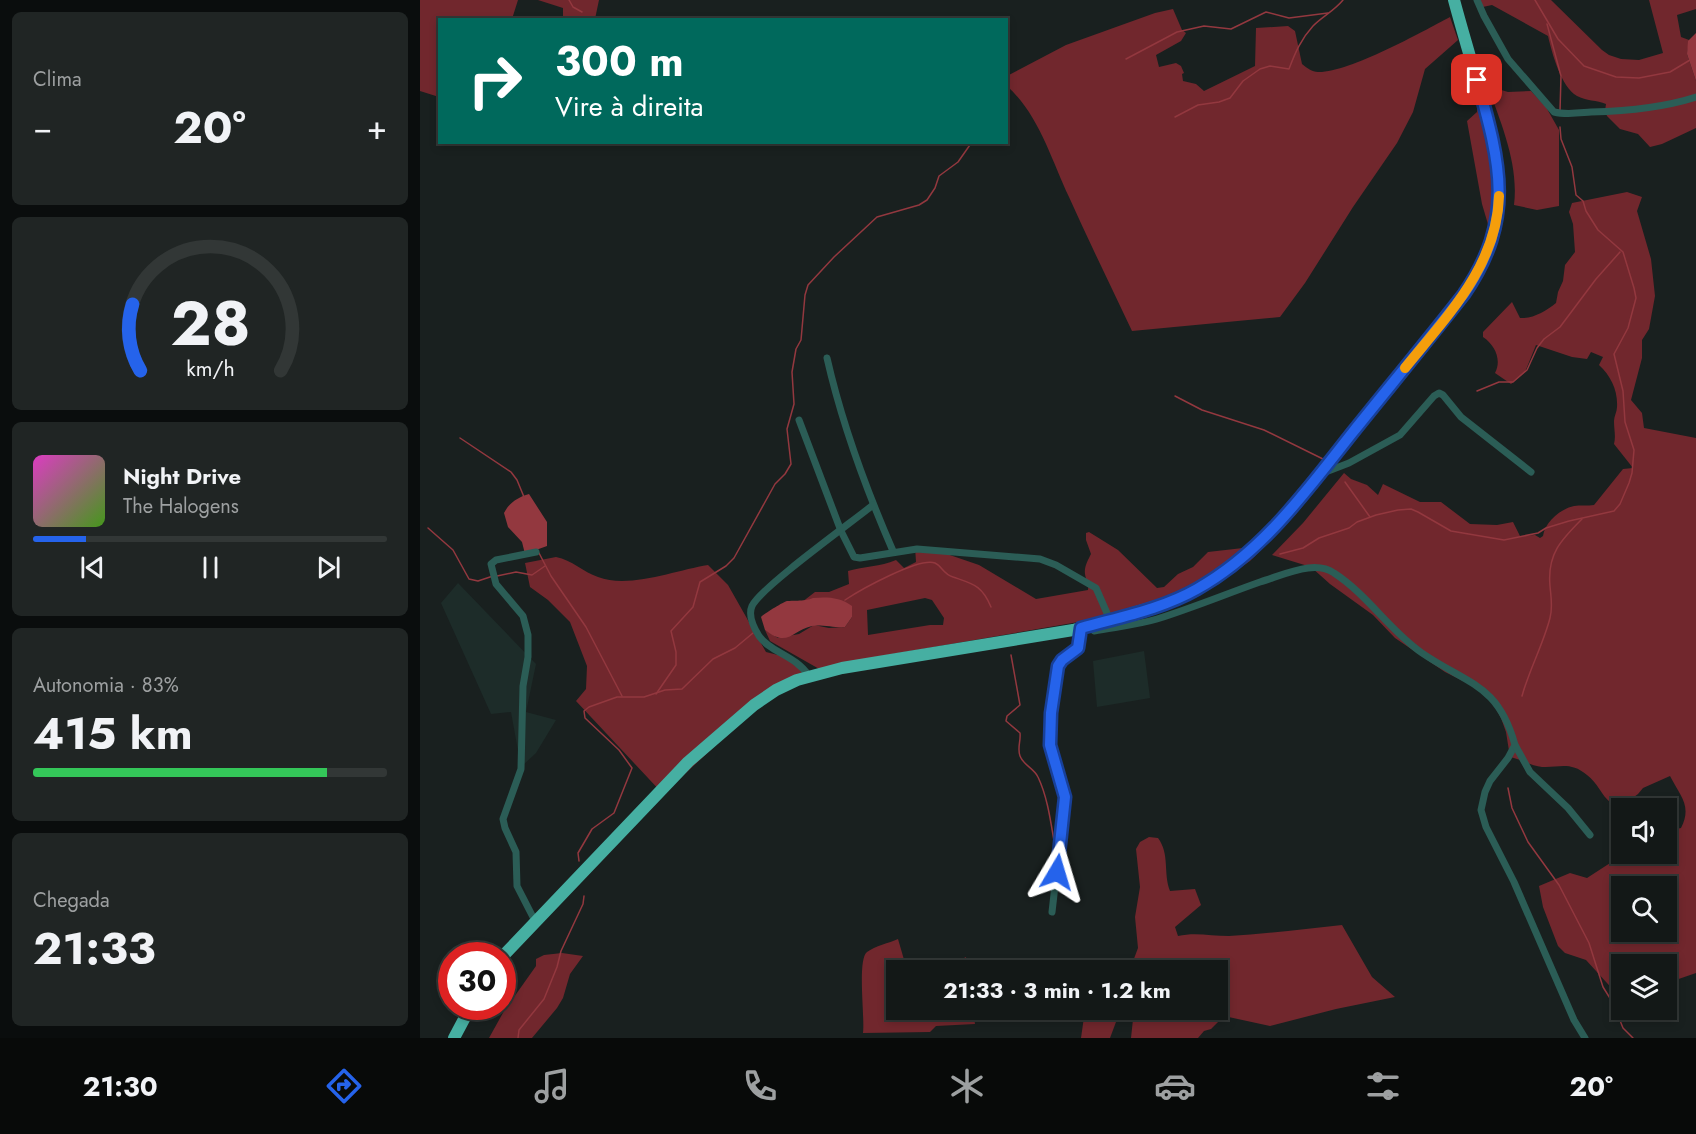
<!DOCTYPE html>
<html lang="pt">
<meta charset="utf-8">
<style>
:root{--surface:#131817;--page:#202524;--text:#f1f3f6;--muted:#9da0a1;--line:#323736;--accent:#2563eb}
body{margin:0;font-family:Jost,sans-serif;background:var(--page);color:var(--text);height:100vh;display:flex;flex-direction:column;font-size:22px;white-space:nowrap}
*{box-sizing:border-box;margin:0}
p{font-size:20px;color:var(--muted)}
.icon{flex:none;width:33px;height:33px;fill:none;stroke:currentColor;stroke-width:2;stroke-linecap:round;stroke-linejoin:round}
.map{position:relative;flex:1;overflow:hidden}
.details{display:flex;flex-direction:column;gap:12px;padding:12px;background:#0a0d0d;width:420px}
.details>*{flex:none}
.hud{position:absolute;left:18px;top:18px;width:570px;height:126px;border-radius:0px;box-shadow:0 3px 9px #0003,0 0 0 2px var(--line);background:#00695c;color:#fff;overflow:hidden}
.buttons{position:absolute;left:1191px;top:798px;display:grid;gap:12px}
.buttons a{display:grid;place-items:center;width:66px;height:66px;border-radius:0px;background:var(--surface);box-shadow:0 3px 9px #0003,0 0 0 2px var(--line);font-size:30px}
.speed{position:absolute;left:18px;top:942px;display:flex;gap:12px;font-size:30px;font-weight:700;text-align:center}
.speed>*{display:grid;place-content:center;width:78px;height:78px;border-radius:50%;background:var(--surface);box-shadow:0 3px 9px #0003,0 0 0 2px var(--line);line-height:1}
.speed .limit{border:9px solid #d22;background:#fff;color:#111}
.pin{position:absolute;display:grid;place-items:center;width:51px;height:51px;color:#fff;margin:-26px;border-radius:12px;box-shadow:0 3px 9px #0006}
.me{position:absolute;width:66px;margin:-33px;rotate:7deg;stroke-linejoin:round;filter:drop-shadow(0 0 4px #0008)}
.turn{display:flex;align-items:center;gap:21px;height:126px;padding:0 18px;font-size:27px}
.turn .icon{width:78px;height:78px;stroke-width:2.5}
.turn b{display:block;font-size:42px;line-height:51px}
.big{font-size:45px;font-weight:700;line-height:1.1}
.details .card{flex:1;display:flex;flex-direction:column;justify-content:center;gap:9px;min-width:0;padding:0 21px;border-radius:9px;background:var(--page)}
.details .dial{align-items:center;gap:0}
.dial svg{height:156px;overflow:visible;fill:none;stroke:var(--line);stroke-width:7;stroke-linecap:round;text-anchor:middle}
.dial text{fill:var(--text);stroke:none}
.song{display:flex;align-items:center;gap:18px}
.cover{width:72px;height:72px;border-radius:9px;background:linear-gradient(135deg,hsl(310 70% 55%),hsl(100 70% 35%))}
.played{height:6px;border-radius:3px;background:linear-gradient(90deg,var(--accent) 15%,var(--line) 15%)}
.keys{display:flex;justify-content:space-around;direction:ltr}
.heat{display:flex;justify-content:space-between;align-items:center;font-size:33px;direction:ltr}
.charge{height:9px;border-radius:4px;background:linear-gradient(90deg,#34c759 83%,var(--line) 0)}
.trip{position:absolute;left:466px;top:960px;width:342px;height:60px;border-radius:0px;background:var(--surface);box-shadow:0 3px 9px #0003,0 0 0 2px var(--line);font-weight:700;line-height:60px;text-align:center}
.dock{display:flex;height:96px;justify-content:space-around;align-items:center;background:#080a09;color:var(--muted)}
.dock .icon{width:42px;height:42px}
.dock .on{color:var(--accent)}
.dock b{font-size:27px;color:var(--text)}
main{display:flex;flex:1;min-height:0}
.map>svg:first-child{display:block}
.built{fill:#1d2c29}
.green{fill:#71272d;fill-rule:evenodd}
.water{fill:#93383f}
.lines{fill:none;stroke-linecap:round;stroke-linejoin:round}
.stream{stroke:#93383f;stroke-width:1.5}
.street{stroke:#2b5d56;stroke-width:7}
.highway{stroke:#46afa2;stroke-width:12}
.route-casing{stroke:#184099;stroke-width:15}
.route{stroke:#2563eb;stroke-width:10}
.slow{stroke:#f59e0b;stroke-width:10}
</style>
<main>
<section class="details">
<div class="card"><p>Clima</p>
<div class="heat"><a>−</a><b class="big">20°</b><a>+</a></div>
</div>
<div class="card dial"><svg viewBox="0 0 100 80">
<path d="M14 69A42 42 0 1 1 86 69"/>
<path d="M14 69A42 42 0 0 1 10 35" stroke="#2563eb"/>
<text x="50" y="56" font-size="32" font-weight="700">28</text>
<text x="50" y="72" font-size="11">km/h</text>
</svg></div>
<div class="card">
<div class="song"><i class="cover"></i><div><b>Night Drive</b><p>The Halogens</p></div></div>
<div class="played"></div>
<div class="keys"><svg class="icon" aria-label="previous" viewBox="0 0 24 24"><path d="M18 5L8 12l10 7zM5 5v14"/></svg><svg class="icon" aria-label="pause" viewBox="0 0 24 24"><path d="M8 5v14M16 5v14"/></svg><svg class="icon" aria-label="next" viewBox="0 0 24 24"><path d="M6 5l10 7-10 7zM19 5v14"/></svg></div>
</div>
<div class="card"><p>Autonomia · 83%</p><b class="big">415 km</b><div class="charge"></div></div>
<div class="card"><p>Chegada</p><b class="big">21:33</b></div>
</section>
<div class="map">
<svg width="1276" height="1038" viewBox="0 0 1276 1038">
<rect width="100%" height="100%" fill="#19201f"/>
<g class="built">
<path d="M 38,583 L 116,664 L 106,712 L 136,720 L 116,753 L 101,767 L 91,712 L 71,714 L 21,603 Z"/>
<path d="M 724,651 L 730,698 L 677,707 L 673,661 Z"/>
</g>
<g class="green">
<path d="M 0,0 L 98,0 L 92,19 L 20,20 L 19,97 L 0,91 Z"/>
<path d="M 118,0 L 179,0 L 175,19 L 143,20 L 143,8 Z"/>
<path d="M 1056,0 L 1131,0 L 1182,50 L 1189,55 L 1201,59 L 1219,60 L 1243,53 L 1229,0 L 1276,0 L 1276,9 L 1257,15 L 1261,37 L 1269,40 L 1267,54 L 1276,81 L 1276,128 L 1242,144 L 1230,147 L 1218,134 L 1200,129 L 1187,116 L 1185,111 L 1186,104 C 1177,100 1166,101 1157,96 C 1141,87 1132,53 1128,36 L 1072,5 L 1058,8 Z"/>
<path d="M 753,9 L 762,30 L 766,33 L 761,41 L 736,55 L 739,67 L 756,63 L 761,66 L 764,73 L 762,74 L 763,81 L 776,84 L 784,91 L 835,66 L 836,28 L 868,26 L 875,31 L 882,64 C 887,68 892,72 898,72 C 928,73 1002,32 1030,17 L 1038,40 L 1005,69 L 993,112 L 977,143 L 933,207 L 885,283 L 860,317 L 712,331 C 691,286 669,242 649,197 C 631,159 619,115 587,86 L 587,76 L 646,45 L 735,13 Z"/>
<path d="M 1068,86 L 1088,92 L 1111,91 L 1126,107 L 1139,130 L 1139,206 L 1117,210 L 1094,205 C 1099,164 1081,124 1068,86 Z"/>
<path d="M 1057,88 L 1080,160 L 1070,231 L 1062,204 L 1047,121 L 1057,112 Z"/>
<path d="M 1207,192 L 1222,197 L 1217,211 L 1231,259 L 1235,296 L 1229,329 L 1222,340 L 1222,358 L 1211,400 L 1222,413 L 1224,428 L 1276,438 L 1276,973 L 1247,983 L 1246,964 L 1202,964 L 1201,993 L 1197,994 L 1166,960 L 1145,953 L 1138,946 L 1123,907 L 1119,886 L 1150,873 L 1167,878 L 1204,854 L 1246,854 L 1247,831 L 1261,828 C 1272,806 1261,797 1250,776 L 1223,788 L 1218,794 L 1210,800 L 1191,803 C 1181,795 1178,783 1167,775 C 1150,761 1139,768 1122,767 C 1112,766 1100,759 1090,757 L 1086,732 L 1081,718 L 1071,700 L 1059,689 L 1025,672 L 975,638 L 953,615 L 910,584 L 891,567 L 852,555 L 883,523 L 924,473 L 931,479 L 947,485 L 958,495 L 963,484 L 1000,502 L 1021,502 L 1050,524 L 1077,525 L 1093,522 L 1100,536 L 1115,535 L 1120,538 L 1123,536 C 1125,522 1140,509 1154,506 C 1160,505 1168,506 1174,505 L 1203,469 L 1213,468 L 1194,444 C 1196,436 1194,430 1194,421 C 1194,416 1197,412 1197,407 C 1198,391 1191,376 1179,365 L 1183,357 L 1171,352 L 1167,359 L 1152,357 L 1116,345 L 1105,372 L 1091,384 L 1075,373 C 1082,360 1075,345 1063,337 L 1063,332 L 1092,302 L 1100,318 C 1113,319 1126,311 1136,303 L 1138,292 L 1143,281 L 1145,265 L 1155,252 L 1153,224 L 1149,212 L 1152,203 ZM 1202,886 L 1246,886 L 1246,932 L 1202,932 Z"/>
<path d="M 890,497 L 875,515 L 830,561 L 801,581 L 722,611 L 444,659 L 401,670 L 350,641 L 345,630 L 358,638 L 379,634 L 394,625 L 409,628 L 425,627 L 432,617 C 413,604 406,593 382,602 L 395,592 L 409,592 L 429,584 L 428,571 C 444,566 460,567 476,560 L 484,568 L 496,562 L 495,547 L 521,552 L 559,565 L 616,599 L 668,590 C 669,583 666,581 665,574 C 664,567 668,560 671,554 L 666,540 L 666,533 L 669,532 L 698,550 L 737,588 L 744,587 L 758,574 L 773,567 L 788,552 L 823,548 L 832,544 L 878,505 ZM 505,598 L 512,600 L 524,618 L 523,625 L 510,625 L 448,635 L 447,610 Z"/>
<path d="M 136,557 C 152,560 163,572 178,577 C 209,589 256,570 288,565 L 308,585 L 346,652 L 362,656 L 384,668 L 379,680 L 348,697 L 243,794 L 156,701 L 166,689 L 167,666 L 150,622 L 128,600 L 110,587 L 105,563 Z"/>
<path d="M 729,837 L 738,838 C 750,854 743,873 750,891 L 775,889 L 781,905 L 755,927 L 758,936 C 775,932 791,936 809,936 C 846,934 884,929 922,925 L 952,977 L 975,997 L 916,1009 L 850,1026 L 804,1016 L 791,1029 L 784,1031 L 778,1038 L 711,1038 L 714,1010 L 798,1010 L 798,970 L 713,970 L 712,964 L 718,948 L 715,917 L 720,887 L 716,849 L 720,842 Z"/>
<path d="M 478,939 L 487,970 L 477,970 L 477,1010 L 553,1010 L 555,1024 L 516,1026 L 510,1032 L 443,1033 C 445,1017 437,960 447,952 C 455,946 469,943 478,939 Z"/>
<path d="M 142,953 L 163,956 L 150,974 L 143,998 L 137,1008 L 112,1038 L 69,1038 L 84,1011 L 116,966 L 116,959 L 124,955 Z"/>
<path d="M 546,957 L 547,970 L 522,970 Z"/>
<path d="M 665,1010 L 697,1010 L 696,1022 L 690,1038 L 661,1038 Z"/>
</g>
<g class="water">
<path d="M 1276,33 L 1276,81 L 1267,54 L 1268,41 Z"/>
<path d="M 109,494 L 127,522 L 127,546 L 105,554 L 102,542 L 88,527 L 84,513 C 89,503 98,497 109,494 Z"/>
<path d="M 393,598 C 407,597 420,597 432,606 L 432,617 L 425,627 C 416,628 399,624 392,626 C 371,631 368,648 345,630 L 341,617 C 344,614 363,602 367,601 C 377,600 382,602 393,598 Z"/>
</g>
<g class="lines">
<g class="stream">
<path d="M 149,0 L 153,7 L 162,12"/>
<path d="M 1115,0 L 1138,39 L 1164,66 L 1196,77 L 1219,78 L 1250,72 L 1270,60"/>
<path d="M 1127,24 L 1141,76 L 1140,111"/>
<path d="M 706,59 L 757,32 L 784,26 L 811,29 L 846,12 L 869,18 L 908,13"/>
<path d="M 755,117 L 778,105 L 799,102 L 810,98 L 823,81 L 840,69 L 850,66 L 869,69 C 875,53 881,39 893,26 C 903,16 914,11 923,0"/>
<path d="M 1057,391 L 1079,382 L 1093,382 L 1107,370 L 1117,348 L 1124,339 L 1140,327 L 1176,279 L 1200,252"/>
<path d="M 755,396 L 782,410 L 844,430 L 905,460"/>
<path d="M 40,438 L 91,472 L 97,480 L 104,497"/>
<path d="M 925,482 L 950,517"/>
<path d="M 8,528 L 33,550 L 49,579 L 58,581 L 73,576"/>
<path d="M 119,553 L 131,576 L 166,627 L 202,696"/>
<path d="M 860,554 L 883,548 L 899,538 L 929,528 L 937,522 L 956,515 L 978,510 L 991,509 L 998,512 L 1031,531 L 1084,540 L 1118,533 L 1126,528 L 1149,521 L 1194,511 L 1200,504 L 1209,483 L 1212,473 L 1214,450 L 1205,422 L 1203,391 L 1194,354 L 1208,328 L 1216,298 L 1214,288 L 1203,252 L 1178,230 L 1166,211 L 1163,201 L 1156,195 L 1152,167 L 1141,139 L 1140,127"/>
<path d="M 77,576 L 96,572 L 112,575 L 125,566"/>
<path d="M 425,600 C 440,590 499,557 515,563 C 522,566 523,574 533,577 C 553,584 562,585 571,607"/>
<path d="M 591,655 L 600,705 L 587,716 L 586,721 L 600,733 C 601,741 597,748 600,756 C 603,765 614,768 618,777 C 628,798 631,824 635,847"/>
<path d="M 236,694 L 256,665 L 256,652 L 251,631 L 273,607 L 280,582 L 306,566 L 314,558 L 355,484 L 365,474 L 371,464 L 367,429 L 374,404 L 372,372 L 376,349 L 381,340 L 385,295 L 388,285 L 414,257 L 457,217 L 499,205 L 507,200 L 515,188 L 519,176 L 538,162 L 552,142"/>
<path d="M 1102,696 C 1109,670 1123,645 1130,618 C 1133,607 1131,598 1130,586 C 1127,554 1141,540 1162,519"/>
<path d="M 1088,788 L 1092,808 L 1108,842 L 1139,885 L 1169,943 L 1183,987 L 1193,1003 L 1203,1028 L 1213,1038"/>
<path d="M 159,861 L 158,853 L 172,829 L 194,813 L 212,768 L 199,750 L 165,718 L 164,711 L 169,707 L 197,697 L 224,697 L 245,690 L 262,689 L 293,659 L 315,648 L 333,633"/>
<path d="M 98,1038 L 99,1030 L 124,999 L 137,967 L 141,951 L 163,904 L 164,896"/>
</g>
<g class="street">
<path d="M 1057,0 L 1064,16 L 1088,59 L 1134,112 C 1146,115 1158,113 1171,112 C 1207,111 1242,108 1276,97"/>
<path d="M 407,358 C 422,424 446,489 473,551"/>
<path d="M 379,420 L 421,531 L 434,557 L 440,558 L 497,549 L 620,559 L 636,565 L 676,588 L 690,620"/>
<path d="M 903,473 L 929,463 L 980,435 L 1014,396 L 1019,393 L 1023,395 L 1041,417 L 1111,472"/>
<path d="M 672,625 L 674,631 C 695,627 717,625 737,619 C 772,608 806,594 840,582 C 856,577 872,570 888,568 C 897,567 907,568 914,573 C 948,595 969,630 1002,653 C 1049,685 1078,684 1095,745 L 1088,758 L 1070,781 L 1065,792 L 1061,810 L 1066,827 L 1094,882 L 1154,1020 L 1165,1038"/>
<path d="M 389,676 C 375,655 351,653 339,636 C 334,628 328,615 332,606 C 340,588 432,522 453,505"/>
<path d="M 1095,745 L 1110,772 L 1148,808 L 1170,835"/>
<path d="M 632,912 L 645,797 L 630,745 L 631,713 L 638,666 L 659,648 L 661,628"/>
<path d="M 115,921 L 97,886 L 96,852 L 85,828 L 83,819 L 101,769 L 103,686 L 108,657 L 108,635 L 103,616 L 76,584 L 71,564 L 76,560 L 116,552"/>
</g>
<g class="highway">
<path d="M 82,957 L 268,762 L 334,705 L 356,690 L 377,680 L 422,668 L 653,630 L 690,620 L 753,601 L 775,591 L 814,565 L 863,519 L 1044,294 C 1060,271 1073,247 1077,219 C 1084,175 1071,131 1059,89 C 1051,59 1042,30 1034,0"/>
<path d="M 34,1038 L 51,1006"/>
</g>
</g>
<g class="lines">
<defs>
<path id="route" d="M 637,872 L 645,797 L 630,745 L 631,713 L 638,666 L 642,660 L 658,648 L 661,628 C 700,617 742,609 777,589 C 843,552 887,490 933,432 C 970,386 1008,340 1044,294 C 1096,218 1080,163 1057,80"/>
</defs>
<use href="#route" class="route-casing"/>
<use href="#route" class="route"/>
<path class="slow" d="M 985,368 C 1027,316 1077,266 1079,196"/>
</g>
</svg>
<div class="buttons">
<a><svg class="icon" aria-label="sound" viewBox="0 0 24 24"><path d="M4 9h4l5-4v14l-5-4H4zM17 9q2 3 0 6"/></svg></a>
<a><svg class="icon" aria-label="search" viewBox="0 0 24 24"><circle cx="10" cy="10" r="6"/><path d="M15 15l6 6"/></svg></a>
<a><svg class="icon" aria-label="layers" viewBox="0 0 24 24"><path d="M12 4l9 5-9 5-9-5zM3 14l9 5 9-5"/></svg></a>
</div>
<div class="speed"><div class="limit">30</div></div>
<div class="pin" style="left:1057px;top:80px;background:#d93025"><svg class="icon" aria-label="arrive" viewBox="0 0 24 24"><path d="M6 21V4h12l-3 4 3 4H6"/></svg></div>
<svg class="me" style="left:637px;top:872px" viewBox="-20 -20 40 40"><path d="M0-17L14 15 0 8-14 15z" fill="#2563eb" stroke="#fff" stroke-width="4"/></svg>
<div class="trip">21:33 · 3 min · 1.2 km</div>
<div class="hud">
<div class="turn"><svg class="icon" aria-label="right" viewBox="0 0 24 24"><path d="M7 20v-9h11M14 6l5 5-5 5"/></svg><div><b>300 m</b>Vire à direita</div></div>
</div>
</div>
</main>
<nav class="dock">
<b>21:30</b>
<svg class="icon on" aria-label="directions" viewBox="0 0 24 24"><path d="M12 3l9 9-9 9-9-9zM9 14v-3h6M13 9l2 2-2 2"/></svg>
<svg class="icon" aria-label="music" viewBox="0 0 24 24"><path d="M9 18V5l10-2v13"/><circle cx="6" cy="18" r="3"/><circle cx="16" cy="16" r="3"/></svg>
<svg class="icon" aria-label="phone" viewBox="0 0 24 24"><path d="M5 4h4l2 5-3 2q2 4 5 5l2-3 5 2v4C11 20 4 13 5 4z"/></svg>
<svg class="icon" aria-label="climate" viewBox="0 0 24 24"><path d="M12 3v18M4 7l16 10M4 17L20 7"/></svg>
<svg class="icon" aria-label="car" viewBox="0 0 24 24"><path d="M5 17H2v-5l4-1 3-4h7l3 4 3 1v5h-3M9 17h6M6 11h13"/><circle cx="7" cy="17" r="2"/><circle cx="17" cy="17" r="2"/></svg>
<svg class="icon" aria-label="filters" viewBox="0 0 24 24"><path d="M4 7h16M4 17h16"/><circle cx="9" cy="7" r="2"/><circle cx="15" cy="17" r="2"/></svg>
<b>20°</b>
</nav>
